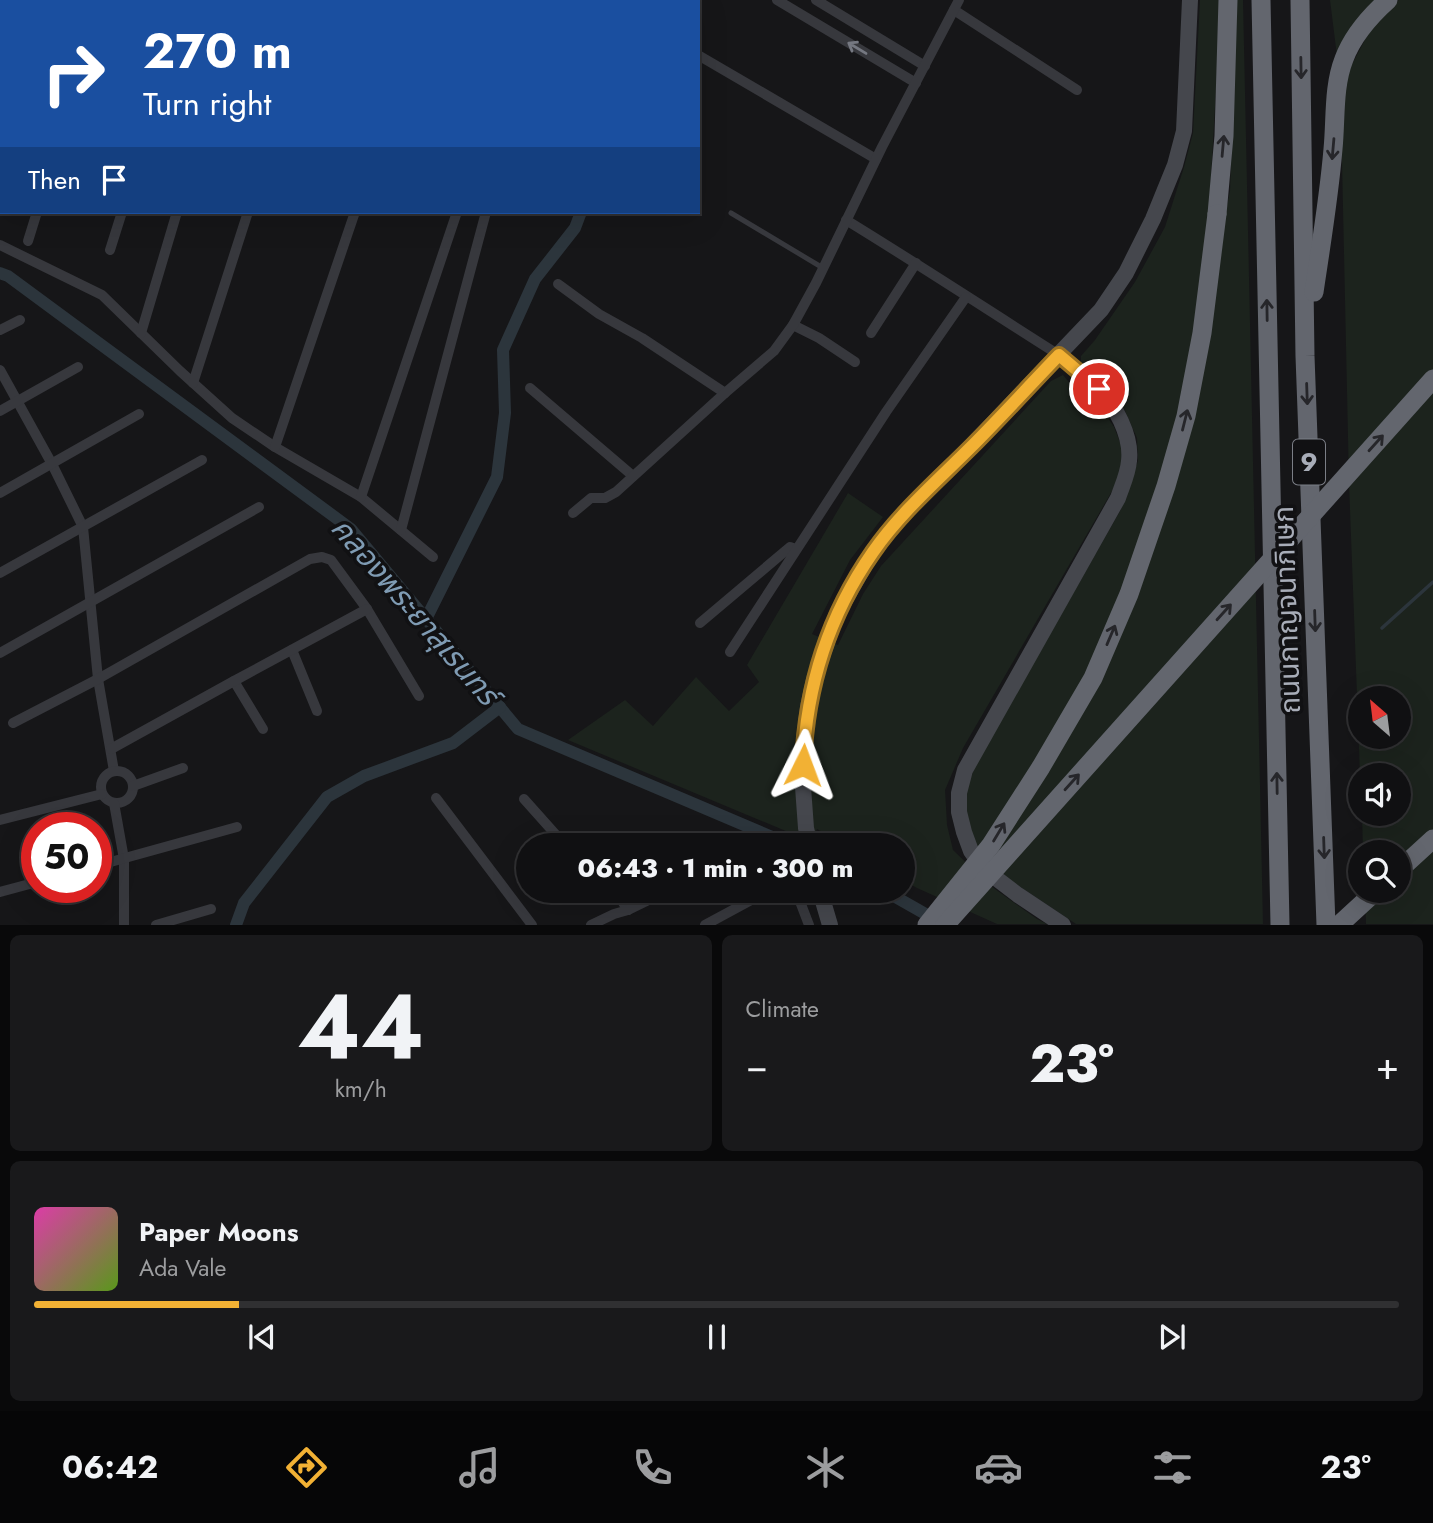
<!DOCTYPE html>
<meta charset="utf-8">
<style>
:root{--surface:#101012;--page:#19191b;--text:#f1f3f6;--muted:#9c9d9f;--line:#303032;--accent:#f2b134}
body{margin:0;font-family:Jost,"Noto Sans Thai",sans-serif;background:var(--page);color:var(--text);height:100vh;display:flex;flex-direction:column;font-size:26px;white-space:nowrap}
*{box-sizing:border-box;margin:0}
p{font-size:23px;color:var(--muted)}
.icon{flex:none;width:38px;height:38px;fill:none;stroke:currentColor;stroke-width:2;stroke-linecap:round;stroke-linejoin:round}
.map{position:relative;height:925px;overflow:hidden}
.sheet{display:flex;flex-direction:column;gap:10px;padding:10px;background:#09090a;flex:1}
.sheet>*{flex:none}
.hud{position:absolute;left:0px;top:0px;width:700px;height:214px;box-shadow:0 7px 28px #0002,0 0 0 2px var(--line);background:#1a4fa0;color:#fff;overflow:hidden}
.needle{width:46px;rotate:332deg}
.tools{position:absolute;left:1348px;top:686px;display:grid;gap:14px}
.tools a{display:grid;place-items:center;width:63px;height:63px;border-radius:50%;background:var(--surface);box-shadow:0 7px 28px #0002,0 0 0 2px var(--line);font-size:35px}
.speed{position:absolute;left:21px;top:812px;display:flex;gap:14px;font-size:35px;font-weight:700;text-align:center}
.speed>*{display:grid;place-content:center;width:91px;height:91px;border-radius:50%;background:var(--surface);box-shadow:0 7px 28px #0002,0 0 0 2px var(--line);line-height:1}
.speed .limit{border:10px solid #d22;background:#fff;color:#111}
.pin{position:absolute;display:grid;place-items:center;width:60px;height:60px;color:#fff;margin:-30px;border:4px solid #fff;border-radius:50%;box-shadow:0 2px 7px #0007}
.me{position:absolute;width:77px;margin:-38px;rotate:3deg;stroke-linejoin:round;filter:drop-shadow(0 0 5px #0008)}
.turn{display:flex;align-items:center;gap:24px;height:147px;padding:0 28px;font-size:32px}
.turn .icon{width:91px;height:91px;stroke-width:2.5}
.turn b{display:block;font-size:49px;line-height:60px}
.then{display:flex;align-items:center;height:66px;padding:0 28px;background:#0003;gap:14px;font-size:26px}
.big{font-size:52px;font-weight:800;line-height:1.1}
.sheet .widget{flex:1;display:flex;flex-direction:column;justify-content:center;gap:10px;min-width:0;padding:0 24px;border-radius:10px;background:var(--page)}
.sheet .dial{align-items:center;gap:0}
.dial b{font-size:91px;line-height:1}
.song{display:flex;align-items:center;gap:21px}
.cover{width:84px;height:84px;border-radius:10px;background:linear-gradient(135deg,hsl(320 70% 55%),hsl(90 70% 35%))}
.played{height:7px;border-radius:4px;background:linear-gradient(90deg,var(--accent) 15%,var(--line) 15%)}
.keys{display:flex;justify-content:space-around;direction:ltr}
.heat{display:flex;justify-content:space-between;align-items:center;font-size:38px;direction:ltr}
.sheet .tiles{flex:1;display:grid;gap:10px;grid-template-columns:1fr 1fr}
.widget:last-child{grid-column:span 2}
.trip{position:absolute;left:516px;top:833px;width:399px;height:70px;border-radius:35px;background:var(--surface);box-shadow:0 7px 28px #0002,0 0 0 2px var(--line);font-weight:800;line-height:70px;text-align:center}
.menu{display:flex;height:112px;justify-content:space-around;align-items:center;background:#060607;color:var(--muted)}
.menu .icon{width:49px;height:49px}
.menu .selected{color:var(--accent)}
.menu b{font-size:32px;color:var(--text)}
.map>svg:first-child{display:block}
.green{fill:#1c231d;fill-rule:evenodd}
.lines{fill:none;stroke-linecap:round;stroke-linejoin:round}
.stream{stroke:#2c353c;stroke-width:3.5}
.canal{stroke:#2c353c;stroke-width:12}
.service{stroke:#37383d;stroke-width:5}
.minor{stroke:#37383d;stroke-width:10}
.tertiary{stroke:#37383d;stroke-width:14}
.secondary{stroke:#45474d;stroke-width:16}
.motorway{stroke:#63666e;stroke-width:19}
.motorway-bridge{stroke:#63666e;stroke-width:19}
.oneway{stroke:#757881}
.oneway2{stroke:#26262a}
.route-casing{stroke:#9d7322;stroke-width:18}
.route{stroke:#f2b134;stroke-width:12}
.labels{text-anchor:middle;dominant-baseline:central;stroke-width:7;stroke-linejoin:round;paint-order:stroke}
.shield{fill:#111113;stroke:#7b7e86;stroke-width:2}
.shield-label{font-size:26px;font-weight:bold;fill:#a8adb8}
.street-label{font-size:28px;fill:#a8adb8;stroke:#111113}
.water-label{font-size:30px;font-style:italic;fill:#7f9bb3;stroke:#111113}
</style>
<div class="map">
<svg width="1433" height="925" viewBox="0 0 1433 925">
<rect width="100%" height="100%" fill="#161618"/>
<g class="green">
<path d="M 1200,0 L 1221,0 L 1209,213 L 1225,215 L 1230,191 L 1237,0 L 1243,0 L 1263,924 L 1076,924 L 1004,876 L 974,844 L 965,804 L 968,784 L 977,762 L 1120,511 L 1138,461 L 1137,438 L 1124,409 L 1081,365 L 1081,356 L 1095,340 L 1135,282 L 1165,227 L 1184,167 L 1193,133 Z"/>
<path d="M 1330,0 L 1378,0 L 1338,64 Z"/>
<path d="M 1399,0 L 1433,0 L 1433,924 L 1366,924 L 1365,891 L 1398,891 L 1398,852 L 1363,852 L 1362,814 L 1398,814 L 1398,775 L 1360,775 L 1349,483 L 1341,116 L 1348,72 L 1377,17 ZM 1360,698 L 1398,698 L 1398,737 L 1360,737 Z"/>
<path d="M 1063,375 L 1079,394 L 1102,409 L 1114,427 L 1123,450 L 1119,479 L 963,748 L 945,790 L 947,825 L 953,850 L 988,884 L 1037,919 L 1047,924 L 997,924 L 917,888 L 903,880 L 903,845 L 845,845 L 817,829 L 812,842 L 568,740 L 625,700 L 653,726 L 696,677 L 729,711 L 759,682 L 747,665 L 848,493 L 883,517 L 850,560 L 812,634 L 838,645 L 863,594 L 881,566 L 1051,381 Z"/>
</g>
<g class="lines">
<path class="stream" d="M 1382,628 L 1433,582"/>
<g class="canal">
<path d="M 658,2 L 658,0"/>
<path d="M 0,273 L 8,276 L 351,529 L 518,729 L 791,845"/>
<path d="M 426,619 L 497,477 L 505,413 L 503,350 L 535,279 L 575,228 L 581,212"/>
<path d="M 885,891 L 936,920"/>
<path d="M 236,925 L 244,903 L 327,797 L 364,776 L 453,743 L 500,707"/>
</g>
<path class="service" d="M 731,213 L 823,268"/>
<g class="minor">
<path d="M 532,0 L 532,2"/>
<path d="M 777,0 L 916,83"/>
<path d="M 816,0 L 925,66"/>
<path d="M 19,2 L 19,0"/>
<path d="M 261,2 L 262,0"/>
<path d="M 360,2 L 360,0"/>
<path d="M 609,2 L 610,0"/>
<path d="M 954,10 L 1077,90"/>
<path d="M 698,55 L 876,159"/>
<path d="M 0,59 L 2,53"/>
<path d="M 0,111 L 2,111"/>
<path d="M 846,220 C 918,264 988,310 1059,355"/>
<path d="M 28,241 L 37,212"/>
<path d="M 0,245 L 102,295 L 180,371 L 232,418 L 275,447 L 361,497 L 433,557"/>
<path d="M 110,250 L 122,212"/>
<path d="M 558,284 L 599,314 L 642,338 L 725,393"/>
<path d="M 793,325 L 819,338 L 855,362"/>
<path d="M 0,330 L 20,320"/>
<path d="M 141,333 L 177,212"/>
<path d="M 871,333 L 916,263"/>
<path d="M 0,370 L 52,464 L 83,527 L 98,679 L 114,771"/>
<path d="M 193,383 L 248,212"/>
<path d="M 530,388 L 633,476"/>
<path d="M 0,411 L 78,367"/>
<path d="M 275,447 L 355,212"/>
<path d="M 0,493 L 139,414"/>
<path d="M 361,497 L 457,212"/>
<path d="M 573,513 L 591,498 L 605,498 L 616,492 L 725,393 L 774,351 L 793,325 L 816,283 L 882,147 L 959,0"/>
<path d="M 401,530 L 486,212"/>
<path d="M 0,573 L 202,460"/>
<path d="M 700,623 L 790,547 L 796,549"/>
<path d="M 292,650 L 317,711"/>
<path d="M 730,652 L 886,412 L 966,297"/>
<path d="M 0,653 L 259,507"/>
<path d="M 234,681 L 263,729"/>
<path d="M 13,723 L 98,679 L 310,559 L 322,557 L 331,560 L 367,609 L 419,696"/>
<path d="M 111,749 L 234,681 L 367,609"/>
<circle cx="117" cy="787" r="16"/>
<path d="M 133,786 L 183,768"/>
<path d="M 436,798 L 532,925"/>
<path d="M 524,799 L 557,836 L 577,845"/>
<path d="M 114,803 L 124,859 L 124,925"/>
<path d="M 0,820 L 102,794"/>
<path d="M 96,866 L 237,827"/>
<path d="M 615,891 L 628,910"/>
<path d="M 796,891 L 809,925"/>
<path d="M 0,892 L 37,882"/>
<path d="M 156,925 L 211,909"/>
<path d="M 591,925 L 614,914 L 628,910 L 667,891"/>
<path d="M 705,925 L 768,891"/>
</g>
<path class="tertiary" d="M 143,0 L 147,2"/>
<g class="secondary">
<path d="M 1059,355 C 1071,366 1085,376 1097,387 C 1115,404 1132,436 1129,461 C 1128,474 1122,486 1118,498 L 965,770 L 959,793 L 959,812 L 964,832 L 971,851 L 984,869 L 1018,895 L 1063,925"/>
<path d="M 810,845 L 806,828 L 803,787 L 804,740 L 808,707 L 814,680 L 836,616 L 873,551 L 899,519 L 973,444 L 1101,310 L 1126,273 L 1153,219 L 1175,165 L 1184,131 L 1190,0"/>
<path d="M 820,891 L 830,925"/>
</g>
<g class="motorway">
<path d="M 1261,0 L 1280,925"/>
<path d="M 1300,0 L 1305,356 L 1326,925"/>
<path d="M 1217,214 L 1224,136 L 1228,0"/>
<path d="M 1314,292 C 1321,245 1329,197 1333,149 C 1336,119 1333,87 1344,59 C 1353,35 1369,17 1388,0"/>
<path d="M 1398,871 L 1433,839"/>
<path d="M 1339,925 L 1376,891"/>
</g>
<g class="motorway-bridge">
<path d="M 927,925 L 991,845 L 1041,767 L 1093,678 L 1129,594 L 1166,486 L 1186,416 L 1202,333 L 1217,214"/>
<path d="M 945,925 L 1433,379"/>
</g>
</g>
<defs><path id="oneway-shaft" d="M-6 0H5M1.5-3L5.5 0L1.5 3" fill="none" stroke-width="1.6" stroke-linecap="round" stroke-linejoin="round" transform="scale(1.75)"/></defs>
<use class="oneway" href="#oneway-shaft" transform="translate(857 48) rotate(-149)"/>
<g class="oneway2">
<use href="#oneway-shaft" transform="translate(1301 68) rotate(89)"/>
<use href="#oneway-shaft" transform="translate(1223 146) rotate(-85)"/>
<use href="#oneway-shaft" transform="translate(1333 149) rotate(95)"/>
<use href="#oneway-shaft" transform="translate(1267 310) rotate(-91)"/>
<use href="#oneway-shaft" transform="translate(1307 394) rotate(88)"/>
<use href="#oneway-shaft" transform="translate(1185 420) rotate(-76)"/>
<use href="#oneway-shaft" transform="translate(1376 443) rotate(-48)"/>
<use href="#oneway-shaft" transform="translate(1224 612) rotate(-48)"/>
<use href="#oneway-shaft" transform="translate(1315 621) rotate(88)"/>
<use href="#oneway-shaft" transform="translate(1111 635) rotate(-67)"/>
<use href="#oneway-shaft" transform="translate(1072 782) rotate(-48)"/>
<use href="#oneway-shaft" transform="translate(1277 783) rotate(-91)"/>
<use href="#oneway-shaft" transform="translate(999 832) rotate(-59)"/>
<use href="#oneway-shaft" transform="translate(1324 848) rotate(88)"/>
</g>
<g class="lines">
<defs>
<path id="route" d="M 803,765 C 806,688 829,615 873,552 C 900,513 937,481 971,447 C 1001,417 1029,386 1059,355 L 1099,389"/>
</defs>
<use href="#route" class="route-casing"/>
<use href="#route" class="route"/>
</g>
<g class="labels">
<rect class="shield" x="1293" y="439.5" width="32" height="45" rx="5"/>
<g class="shield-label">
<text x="1309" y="462">9</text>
</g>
<g class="street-label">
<text transform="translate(1287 610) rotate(-92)">ถนนกาญจนาภิเษก</text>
</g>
<g class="water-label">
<text transform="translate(415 611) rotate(49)">คลองพระยาสุเรนทร์</text>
</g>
</g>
</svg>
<div class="tools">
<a><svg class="needle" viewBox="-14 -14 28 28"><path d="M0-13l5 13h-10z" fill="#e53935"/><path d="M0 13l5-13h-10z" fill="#9c9d9f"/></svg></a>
<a><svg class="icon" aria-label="sound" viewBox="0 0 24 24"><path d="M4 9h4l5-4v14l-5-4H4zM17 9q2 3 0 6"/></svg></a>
<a><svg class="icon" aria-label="search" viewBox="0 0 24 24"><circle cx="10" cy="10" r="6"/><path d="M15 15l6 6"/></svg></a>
</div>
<div class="speed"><div class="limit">50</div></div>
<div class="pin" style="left:1099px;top:389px;background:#d93025"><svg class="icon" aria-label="arrive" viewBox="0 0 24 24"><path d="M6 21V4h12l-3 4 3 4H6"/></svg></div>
<svg class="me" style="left:803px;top:765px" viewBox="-20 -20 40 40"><path d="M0-17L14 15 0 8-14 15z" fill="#f2b134" stroke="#fff" stroke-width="4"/></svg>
<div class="trip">06:43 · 1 min · 300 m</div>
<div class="hud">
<div class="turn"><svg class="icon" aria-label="right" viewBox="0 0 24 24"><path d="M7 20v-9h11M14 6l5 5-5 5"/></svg><div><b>270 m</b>Turn right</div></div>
<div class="then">Then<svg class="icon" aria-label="arrive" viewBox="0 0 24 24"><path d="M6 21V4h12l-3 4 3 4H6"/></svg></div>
</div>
</div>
<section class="sheet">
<div class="tiles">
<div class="widget dial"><b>44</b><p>km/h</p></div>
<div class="widget"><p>Climate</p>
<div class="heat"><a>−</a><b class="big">23°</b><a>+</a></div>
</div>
<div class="widget">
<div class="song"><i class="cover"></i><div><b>Paper Moons</b><p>Ada Vale</p></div></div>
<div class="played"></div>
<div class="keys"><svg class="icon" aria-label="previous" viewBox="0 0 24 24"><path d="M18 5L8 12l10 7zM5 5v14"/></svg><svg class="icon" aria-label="pause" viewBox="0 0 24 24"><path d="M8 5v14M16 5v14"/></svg><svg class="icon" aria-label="next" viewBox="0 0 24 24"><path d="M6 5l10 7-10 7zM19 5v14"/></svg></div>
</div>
</div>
</section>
<nav class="menu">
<b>06:42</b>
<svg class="icon selected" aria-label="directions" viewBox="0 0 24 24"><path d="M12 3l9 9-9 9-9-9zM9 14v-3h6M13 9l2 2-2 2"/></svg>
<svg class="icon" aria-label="music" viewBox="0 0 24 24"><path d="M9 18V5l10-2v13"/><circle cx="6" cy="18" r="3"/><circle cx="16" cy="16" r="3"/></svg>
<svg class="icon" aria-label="phone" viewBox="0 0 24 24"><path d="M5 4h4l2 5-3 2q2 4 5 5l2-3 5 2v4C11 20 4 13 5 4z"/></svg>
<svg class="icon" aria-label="climate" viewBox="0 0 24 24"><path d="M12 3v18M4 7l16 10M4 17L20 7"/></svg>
<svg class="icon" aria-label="car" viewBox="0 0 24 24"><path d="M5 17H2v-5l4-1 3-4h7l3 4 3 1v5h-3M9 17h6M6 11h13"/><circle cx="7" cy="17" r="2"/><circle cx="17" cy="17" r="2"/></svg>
<svg class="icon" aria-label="filters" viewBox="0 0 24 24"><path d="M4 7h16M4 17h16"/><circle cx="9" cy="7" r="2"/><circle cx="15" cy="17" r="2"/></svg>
<b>23°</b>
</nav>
